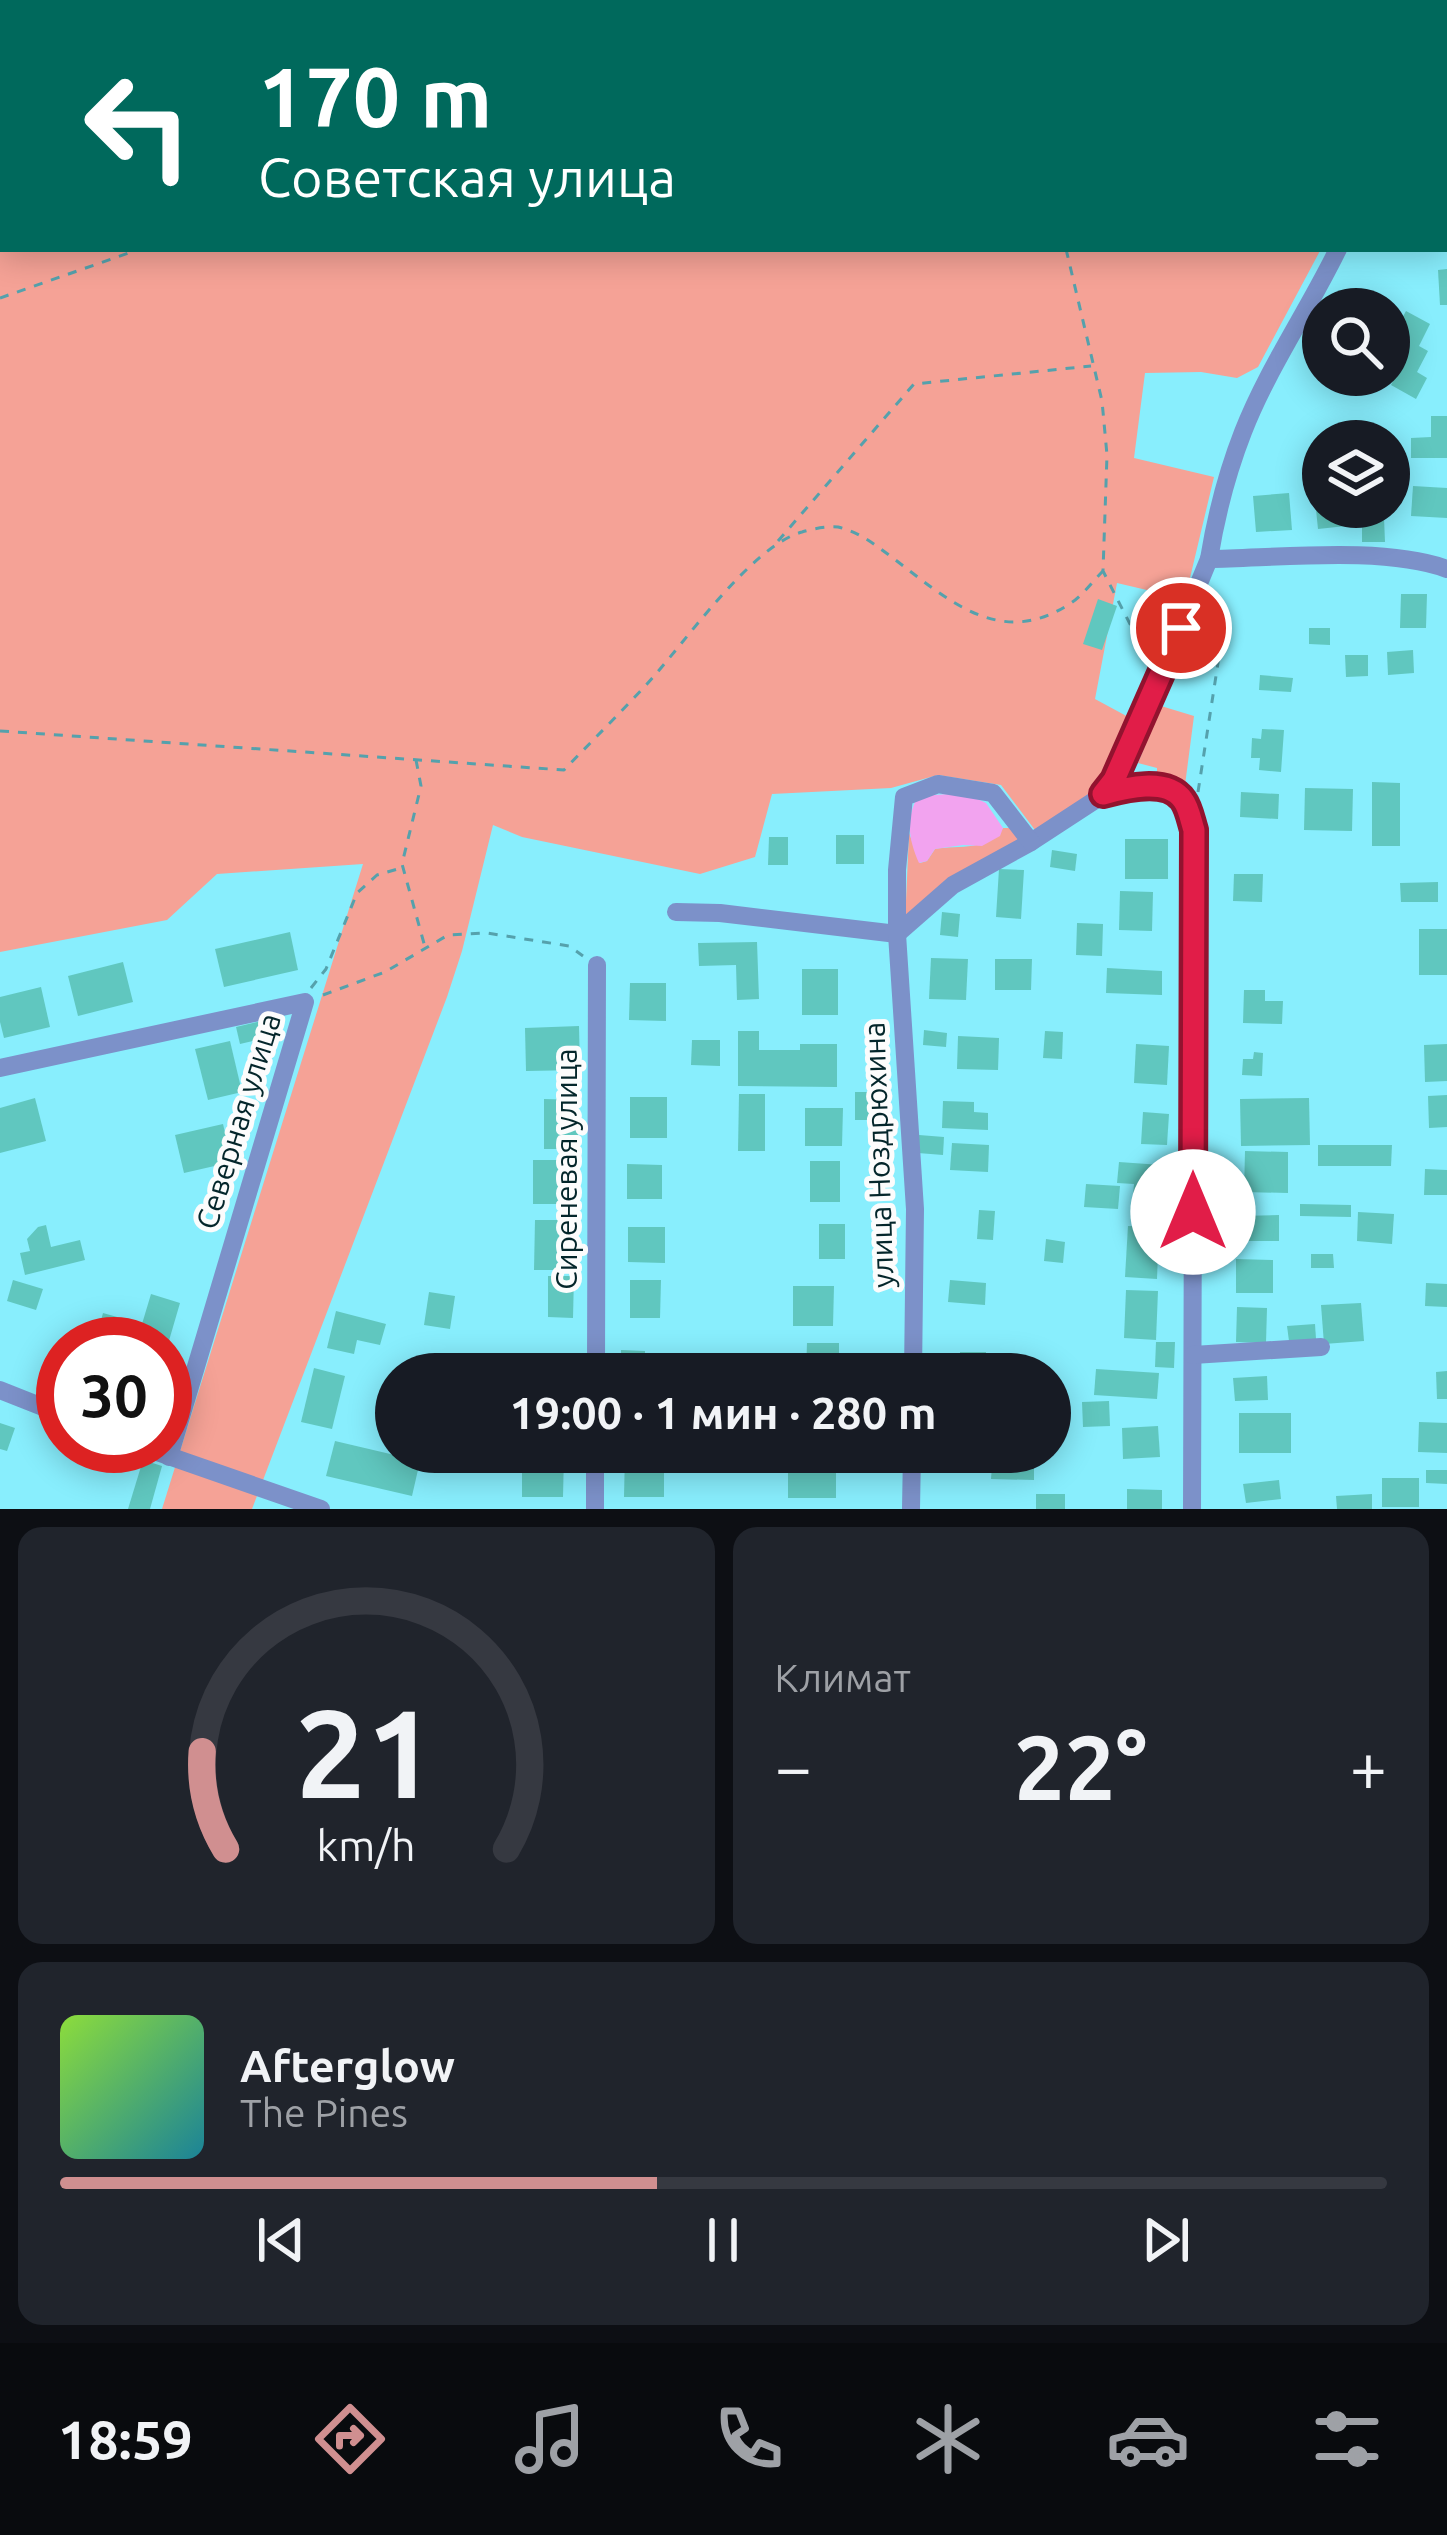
<!DOCTYPE html>
<html lang="ru">
<meta charset="utf-8">
<style>
:root{--surface:#171b24;--page:#20242c;--text:#f1f3f6;--muted:#9ea1a6;--line:#363941;--accent:#d08f90}
body{margin:0;font-family:Ubuntu,sans-serif;background:var(--page);color:var(--text);height:100vh;display:flex;flex-direction:column;font-size:45px;white-space:nowrap}
*{box-sizing:border-box;margin:0}
p{font-size:39px;color:var(--muted)}
.icon{flex:none;width:66px;height:66px;fill:none;stroke:currentColor;stroke-width:2;stroke-linecap:round;stroke-linejoin:round}
.map{position:relative;height:1509px;overflow:hidden}
.side{display:flex;flex-direction:column;gap:18px;padding:18px;background:#0d0f14;flex:1}
.side>*{flex:none}
.top-card{position:absolute;left:0px;top:0px;width:1449px;height:252px;box-shadow:0 6px 30px #0003;background:#00695c;color:#fff;overflow:hidden}
.fabs{position:absolute;left:1302px;top:288px;display:grid;gap:24px}
.fabs a{display:grid;place-items:center;width:108px;height:108px;border-radius:50%;background:var(--surface);box-shadow:0 6px 30px #0003;font-size:60px}
.speed{position:absolute;left:36px;top:1317px;display:flex;gap:24px;font-size:60px;font-weight:700;text-align:center}
.speed>*{display:grid;place-content:center;width:156px;height:156px;border-radius:50%;background:var(--surface);box-shadow:0 6px 30px #0003;line-height:1}
.speed .limit{border:18px solid #d22;background:#fff;color:#111}
.pin{position:absolute;display:grid;place-items:center;width:102px;height:102px;color:#fff;margin:-51px;border:6px solid #fff;border-radius:50%;box-shadow:0 3px 12px #0007}
.me{position:absolute;width:132px;margin:-66px;rotate:0deg;stroke-linejoin:round;filter:drop-shadow(0 0 9px #0008)}
.turn{display:flex;align-items:center;gap:42px;height:252px;padding:0 60px;font-size:54px}
.turn .icon{width:156px;height:156px;stroke-width:2.5}
.turn b{display:block;font-size:84px;line-height:102px}
.big{font-size:90px;font-weight:700;line-height:1.1}
.side .widget{flex:1;display:flex;flex-direction:column;justify-content:center;gap:18px;min-width:0;padding:0 42px;border-radius:24px;background:var(--page)}
.side .dial{align-items:center;gap:0}
.dial svg{height:312px;overflow:visible;fill:none;stroke:var(--line);stroke-width:7;stroke-linecap:round;text-anchor:middle}
.dial text{fill:var(--text);stroke:none}
.song{display:flex;align-items:center;gap:36px}
.cover{width:144px;height:144px;border-radius:18px;background:linear-gradient(135deg,hsl(90 70% 55%),hsl(190 70% 35%))}
.played{height:12px;border-radius:6px;background:linear-gradient(90deg,var(--accent) 45%,var(--line) 45%)}
.keys{display:flex;justify-content:space-around;direction:ltr}
.heat{display:flex;justify-content:space-between;align-items:center;font-size:66px;direction:ltr}
.side .tiles{flex:1;display:grid;gap:18px;grid-template-columns:1fr 1fr}
.widget:last-child{grid-column:span 2}
.trip{position:absolute;left:375px;top:1353px;width:696px;height:120px;border-radius:60px;background:var(--surface);box-shadow:0 6px 30px #0003;font-weight:700;line-height:120px;text-align:center}
.menu{display:flex;height:192px;justify-content:space-around;align-items:center;background:#090b0e;color:var(--muted)}
.menu .icon{width:84px;height:84px}
.menu .selected{color:var(--accent)}
.menu b{font-size:54px;color:var(--text)}
.map>svg:first-child{display:block}
.green{fill:#f5a296}
.water{fill:#f2a3ef}
.building{fill:#60c7bf}
.lines{fill:none;stroke-linecap:round;stroke-linejoin:round}
.path{stroke:#55a1ac;stroke-width:3;stroke-dasharray:9 9;stroke-linecap:butt}
.minor{stroke:#7c91c9;stroke-width:18}
.route-casing{stroke:#92132f;stroke-width:30}
.route{stroke:#e11d48;stroke-width:21}
.labels{text-anchor:middle;dominant-baseline:central;stroke-width:10;stroke-linejoin:round;paint-order:stroke}
.street-label{font-size:30px;fill:#04262b;stroke:#fcfcfc}
</style>
<div class="map">
<svg width="1447" height="1509" viewBox="0 0 1447 1509">
<rect width="100%" height="100%" fill="#88eefd"/>
<g class="green">
<path d="M 0,0 L 1323,0 L 1323,3 L 3,3 L 3,249 L 1321,249 L 1258,367 L 1237,378 L 1201,372 L 1145,373 L 1134,458 L 1214,477 L 1185,599 L 1117,583 L 1095,699 L 1132,719 L 1094,794 L 1035,830 L 1001,785 L 938,775 L 891,788 L 772,794 L 755,857 L 700,874 L 522,837 L 493,825 L 462,951 L 447,997 L 252,1509 L 162,1509 L 363,864 L 217,874 L 167,920 L 0,952 Z"/>
<path d="M 1161,706 L 1194,716 L 1185,785 L 1157,779 L 1157,768 L 1138,763 Z"/>
<path d="M 1003,828 L 1011,828 L 1019,840 L 905,924 L 909,833 L 920,863 L 927,861 L 935,849 C 959,845 990,851 1003,828 Z"/>
</g>
<path class="water" d="M 965,793 L 986,803 L 1003,828 L 1000,836 L 982,846 L 963,845 L 935,849 L 927,861 L 919,863 C 909,840 905,819 918,796 Z"/>
<g class="building">
<path d="M 1447,269 L 1447,305 L 1440,305 L 1438,270 Z"/>
<path d="M 1406,311 L 1430,324 L 1419,346 L 1428,351 L 1417,372 L 1427,378 L 1416,399 L 1391,385 L 1402,364 L 1392,359 L 1403,338 L 1394,333 Z"/>
<path d="M 1431,416 L 1447,416 L 1447,458 L 1411,458 L 1411,438 L 1431,437 Z"/>
<path d="M 1413,486 L 1447,488 L 1447,518 L 1411,516 Z"/>
<path d="M 1289,493 L 1292,530 L 1256,532 L 1253,496 Z"/>
<path d="M 1323,499 L 1323,507 L 1344,507 L 1346,526 L 1318,529 L 1315,500 Z"/>
<path d="M 1384,518 L 1385,542 L 1362,542 L 1362,519 Z"/>
<path d="M 1401,594 L 1427,594 L 1426,628 L 1400,628 Z"/>
<path d="M 1098,599 L 1117,606 L 1102,650 L 1083,644 Z"/>
<path d="M 1309,628 L 1330,628 L 1330,645 L 1309,644 Z"/>
<path d="M 1413,650 L 1414,673 L 1388,675 L 1387,652 Z"/>
<path d="M 1345,655 L 1368,655 L 1368,676 L 1346,677 Z"/>
<path d="M 1260,675 L 1293,678 L 1291,692 L 1259,690 Z"/>
<path d="M 1262,729 L 1284,730 L 1281,772 L 1259,770 L 1260,758 L 1251,758 L 1252,738 L 1261,739 Z"/>
<path d="M 1372,782 L 1400,783 L 1400,846 L 1372,846 Z"/>
<path d="M 1305,788 L 1353,789 L 1352,831 L 1304,830 Z"/>
<path d="M 1241,792 L 1279,794 L 1278,819 L 1240,817 Z"/>
<rect x="836" y="835" width="28" height="29"/>
<path d="M 769,837 L 788,837 L 788,865 L 768,865 Z"/>
<rect x="1125" y="839" width="43" height="40"/>
<path d="M 1052,850 L 1077,854 L 1075,871 L 1050,867 Z"/>
<path d="M 999,869 L 1024,870 L 1021,919 L 996,917 Z"/>
<path d="M 1234,874 L 1263,874 L 1262,902 L 1233,901 Z"/>
<path d="M 1438,882 L 1438,902 L 1401,902 L 1400,883 Z"/>
<path d="M 1120,891 L 1153,892 L 1152,931 L 1119,930 Z"/>
<path d="M 942,912 L 960,914 L 958,937 L 940,935 Z"/>
<path d="M 1077,923 L 1103,924 L 1102,956 L 1076,955 Z"/>
<rect x="1419" y="929" width="28" height="46"/>
<path d="M 290,932 L 298,970 L 224,987 L 215,949 Z"/>
<path d="M 757,942 L 759,999 L 737,1000 L 736,965 L 699,966 L 698,943 Z"/>
<path d="M 931,958 L 968,959 L 966,1000 L 929,999 Z"/>
<path d="M 995,959 L 1032,959 L 1031,990 L 995,990 Z"/>
<path d="M 123,962 L 133,1002 L 78,1016 L 68,976 Z"/>
<path d="M 1107,968 L 1162,971 L 1162,995 L 1106,993 Z"/>
<rect x="802" y="969" width="36" height="46"/>
<path d="M 630,983 L 666,983 L 666,1021 L 629,1020 Z"/>
<path d="M 41,987 L 50,1027 L 4,1038 L 0,1022 L 0,997 Z"/>
<path d="M 1244,990 L 1265,990 L 1265,1001 L 1283,1001 L 1282,1024 L 1243,1023 Z"/>
<path d="M 274,1018 L 278,1035 L 240,1044 L 236,1027 Z"/>
<path d="M 579,1026 L 580,1070 L 526,1071 L 525,1028 Z"/>
<path d="M 924,1030 L 947,1033 L 946,1047 L 923,1045 Z"/>
<path d="M 738,1031 L 759,1031 L 759,1050 L 800,1050 L 800,1044 L 837,1044 L 837,1087 L 738,1086 Z"/>
<path d="M 1045,1031 L 1063,1032 L 1062,1059 L 1043,1058 Z"/>
<path d="M 958,1036 L 999,1038 L 998,1070 L 957,1069 Z"/>
<path d="M 692,1040 L 720,1040 L 720,1066 L 691,1065 Z"/>
<path d="M 230,1041 L 242,1092 L 208,1100 L 195,1049 Z"/>
<path d="M 1136,1044 L 1169,1046 L 1167,1085 L 1134,1083 Z"/>
<path d="M 1447,1044 L 1447,1081 L 1425,1082 L 1424,1045 Z"/>
<path d="M 1254,1052 L 1263,1053 L 1262,1076 L 1242,1075 L 1243,1059 L 1253,1059 Z"/>
<rect x="855" y="1092" width="34" height="28"/>
<path d="M 739,1094 L 765,1094 L 765,1151 L 738,1151 Z"/>
<path d="M 1447,1095 L 1447,1127 L 1429,1128 L 1428,1096 Z"/>
<rect x="630" y="1097" width="37" height="41"/>
<path d="M 35,1098 L 46,1141 L 0,1153 L 0,1108 Z"/>
<path d="M 1309,1098 L 1310,1145 L 1241,1146 L 1240,1099 Z"/>
<path d="M 544,1099 L 578,1100 L 578,1149 L 544,1149 Z"/>
<path d="M 943,1101 L 974,1102 L 974,1112 L 988,1113 L 988,1130 L 942,1128 Z"/>
<path d="M 805,1108 L 843,1108 L 842,1146 L 805,1146 Z"/>
<path d="M 1143,1112 L 1169,1114 L 1167,1145 L 1141,1144 Z"/>
<path d="M 223,1124 L 232,1162 L 184,1173 L 175,1135 Z"/>
<path d="M 919,1135 L 944,1137 L 943,1155 L 918,1153 Z"/>
<path d="M 952,1143 L 989,1145 L 988,1172 L 950,1170 Z"/>
<path d="M 1318,1145 L 1392,1145 L 1391,1166 L 1318,1166 Z"/>
<path d="M 1245,1151 L 1288,1152 L 1288,1193 L 1244,1192 Z"/>
<path d="M 533,1160 L 578,1160 L 577,1204 L 533,1204 Z"/>
<rect x="810" y="1161" width="30" height="41"/>
<path d="M 1119,1162 L 1161,1165 L 1159,1197 L 1133,1195 L 1134,1184 L 1117,1183 Z"/>
<path d="M 627,1164 L 662,1165 L 662,1199 L 627,1199 Z"/>
<path d="M 1425,1169 L 1447,1170 L 1447,1195 L 1424,1195 Z"/>
<path d="M 1086,1184 L 1120,1186 L 1118,1209 L 1084,1207 Z"/>
<path d="M 1300,1204 L 1351,1205 L 1351,1217 L 1300,1216 Z"/>
<path d="M 979,1210 L 995,1211 L 993,1240 L 977,1239 Z"/>
<path d="M 1358,1212 L 1394,1214 L 1392,1244 L 1357,1241 Z"/>
<path d="M 1279,1215 L 1279,1241 L 1239,1241 L 1239,1216 Z"/>
<path d="M 535,1220 L 572,1220 L 573,1270 L 534,1270 Z"/>
<rect x="819" y="1224" width="26" height="35"/>
<path d="M 46,1225 L 51,1247 L 80,1240 L 85,1260 L 25,1275 L 20,1253 L 30,1251 L 27,1239 L 38,1227 Z"/>
<path d="M 1128,1226 L 1159,1227 L 1157,1279 L 1125,1277 Z"/>
<path d="M 628,1227 L 665,1227 L 665,1263 L 628,1262 Z"/>
<path d="M 1046,1239 L 1065,1242 L 1063,1263 L 1044,1261 Z"/>
<path d="M 1311,1254 L 1333,1254 L 1334,1268 L 1311,1268 Z"/>
<path d="M 1236,1259 L 1273,1260 L 1273,1293 L 1236,1293 Z"/>
<path d="M 548,1276 L 574,1276 L 573,1318 L 548,1317 Z"/>
<path d="M 13,1280 L 43,1289 L 36,1310 L 7,1301 Z"/>
<path d="M 630,1280 L 661,1280 L 660,1318 L 630,1318 Z"/>
<path d="M 950,1280 L 986,1283 L 985,1305 L 948,1302 Z"/>
<path d="M 1426,1283 L 1447,1284 L 1447,1307 L 1425,1306 Z"/>
<path d="M 793,1286 L 834,1286 L 833,1326 L 793,1326 Z"/>
<path d="M 1126,1290 L 1158,1291 L 1156,1340 L 1124,1338 Z"/>
<path d="M 429,1292 L 455,1296 L 450,1329 L 424,1325 Z"/>
<path d="M 151,1294 L 180,1303 L 168,1344 L 95,1342 L 103,1313 L 142,1324 Z"/>
<path d="M 1361,1303 L 1364,1341 L 1324,1344 L 1321,1305 Z"/>
<path d="M 1237,1307 L 1267,1308 L 1266,1343 L 1236,1342 Z"/>
<path d="M 336,1311 L 386,1324 L 380,1345 L 357,1340 L 354,1354 L 327,1348 Z"/>
<path d="M 1315,1324 L 1316,1339 L 1289,1341 L 1287,1326 Z"/>
<path d="M 1156,1342 L 1175,1342 L 1174,1368 L 1155,1367 Z"/>
<path d="M 807,1343 L 839,1343 L 839,1374 L 806,1374 Z"/>
<path d="M 621,1350 L 645,1351 L 645,1374 L 621,1374 Z"/>
<rect x="960" y="1352" width="26" height="22"/>
<path d="M 314,1368 L 345,1376 L 332,1429 L 301,1422 Z"/>
<path d="M 1096,1369 L 1159,1373 L 1157,1399 L 1094,1395 Z"/>
<path d="M 1447,1371 L 1447,1399 L 1437,1399 L 1436,1372 Z"/>
<path d="M 1267,1376 L 1268,1400 L 1235,1401 L 1233,1378 Z"/>
<path d="M 1109,1401 L 1110,1426 L 1083,1427 L 1082,1402 Z"/>
<rect x="1239" y="1413" width="52" height="40"/>
<path d="M 1419,1422 L 1447,1423 L 1447,1453 L 1418,1452 Z"/>
<path d="M 0,1423 L 15,1428 L 7,1451 L 0,1449 Z"/>
<path d="M 1158,1426 L 1160,1457 L 1123,1459 L 1122,1428 Z"/>
<path d="M 335,1441 L 420,1461 L 412,1496 L 326,1476 Z"/>
<path d="M 625,1452 L 664,1452 L 664,1497 L 624,1497 Z"/>
<rect x="788" y="1452" width="48" height="46"/>
<path d="M 954,1452 L 981,1452 L 981,1462 L 954,1461 Z"/>
<path d="M 522,1454 L 564,1454 L 563,1497 L 522,1497 Z"/>
<path d="M 143,1460 L 162,1466 L 150,1509 L 128,1509 Z"/>
<path d="M 992,1465 L 1034,1467 L 1034,1480 L 991,1479 Z"/>
<path d="M 1426,1470 L 1447,1470 L 1447,1484 L 1426,1483 Z"/>
<rect x="1382" y="1478" width="37" height="29"/>
<path d="M 1279,1480 L 1281,1499 L 1246,1503 L 1243,1484 Z"/>
<path d="M 1127,1489 L 1162,1490 L 1162,1509 L 1127,1509 Z"/>
<rect x="1036" y="1494" width="29" height="15"/>
<path d="M 1372,1494 L 1372,1509 L 1337,1509 L 1336,1496 Z"/>
</g>
<g class="lines">
<g class="path">
<path d="M 1017,0 L 1018,3"/>
<path d="M 475,3 L 475,0"/>
<path d="M 948,3 L 954,0"/>
<path d="M 1066,249 L 1102,401 L 1107,455 L 1103,571 L 1133,630 L 1144,666"/>
<path d="M 0,298 L 140,249"/>
<path d="M 778,541 L 914,384 L 1091,366"/>
<path d="M 0,731 L 564,770 C 592,741 620,713 647,684 C 684,644 751,546 802,532 C 812,529 827,526 838,527 C 860,532 875,545 893,558 C 948,600 1001,650 1071,603 C 1083,595 1093,581 1103,571"/>
<path d="M 416,760 L 421,786 L 402,864 L 425,947"/>
<path d="M 1198,792 L 1220,650 L 1205,615"/>
<path d="M 311,988 L 326,969 L 357,893 L 377,875 L 401,868"/>
<path d="M 323,995 L 385,972 L 448,935 L 487,933 L 569,946 L 583,956"/>
</g>
<g class="minor">
<path d="M 1338,0 L 1338,3"/>
<path d="M 1446,119 L 1447,119"/>
<path d="M 1209,559 C 1216,516 1227,473 1243,432 C 1268,368 1308,311 1338,249"/>
<path d="M 1103,795 L 1114,780 L 1152,697 L 1209,559 C 1278,558 1384,546 1447,569"/>
<path d="M 676,912 L 720,913 L 897,934"/>
<path d="M 897,934 L 953,885 L 1031,842 L 1103,795 L 1128,787 L 1158,787 L 1174,792 L 1184,801 L 1194,830 L 1192,1509"/>
<path d="M 0,1068 L 305,1002 L 169,1457"/>
<path d="M 1193,1355 L 1321,1347"/>
<path d="M 596,1374 L 597,965"/>
<path d="M 913,1374 L 915,1209 L 897,934 L 897,870 L 904,797 L 938,784 L 993,793 L 1031,842"/>
<path d="M 0,1390 L 63,1415"/>
<path d="M 140,1446 L 321,1509"/>
<path d="M 595,1509 L 595,1452"/>
<path d="M 911,1509 L 912,1452"/>
</g>
</g>
<g class="lines">
<defs>
<path id="route" d="M 1181,628 L 1114,780 L 1103,794 C 1125,788 1167,777 1183,800 C 1189,808 1191,821 1194,830 L 1193,1212"/>
</defs>
<use href="#route" class="route-casing"/>
<use href="#route" class="route"/>
</g>
<g class="labels">
<g class="street-label">
<text transform="translate(238 1121) rotate(-73)">Северная улица</text>
<text transform="translate(878 1155) rotate(-92)">улица Ноздрюхина</text>
<text transform="translate(566 1169) rotate(-90)">Сиреневая улица</text>
</g>
</g>
</svg>
<div class="fabs">
<a><svg class="icon" aria-label="search" viewBox="0 0 24 24"><circle cx="10" cy="10" r="6"/><path d="M15 15l6 6"/></svg></a>
<a><svg class="icon" aria-label="layers" viewBox="0 0 24 24"><path d="M12 4l9 5-9 5-9-5zM3 14l9 5 9-5"/></svg></a>
</div>
<div class="speed"><div class="limit">30</div></div>
<div class="pin" style="left:1181px;top:628px;background:#d93025"><svg class="icon" aria-label="arrive" viewBox="0 0 24 24"><path d="M6 21V4h12l-3 4 3 4H6"/></svg></div>
<svg class="me" style="left:1193px;top:1212px" viewBox="-20 -20 40 40"><circle r="19" fill="#fff"/><path d="M0-13L10 11 0 6-10 11z" fill="#e11d48"/></svg>
<div class="trip">19:00 · 1 мин · 280 m</div>
<div class="top-card">
<div class="turn"><svg class="icon" aria-label="left" viewBox="0 0 24 24"><path d="M17 20v-9H6M10 6l-5 5 5 5"/></svg><div><b>170 m</b>Советская улица</div></div>
</div>
</div>
<section class="side">
<div class="tiles">
<div class="widget dial"><svg viewBox="0 0 100 80">
<path d="M14 69A42 42 0 1 1 86 69"/>
<path d="M14 69A42 42 0 0 1 8 44" stroke="#d08f90"/>
<text x="50" y="56" font-size="32" font-weight="700">21</text>
<text x="50" y="72" font-size="11">km/h</text>
</svg></div>
<div class="widget"><p>Климат</p>
<div class="heat"><a>−</a><b class="big">22°</b><a>+</a></div>
</div>
<div class="widget">
<div class="song"><i class="cover"></i><div><b>Afterglow</b><p>The Pines</p></div></div>
<div class="played"></div>
<div class="keys"><svg class="icon" aria-label="previous" viewBox="0 0 24 24"><path d="M18 5L8 12l10 7zM5 5v14"/></svg><svg class="icon" aria-label="pause" viewBox="0 0 24 24"><path d="M8 5v14M16 5v14"/></svg><svg class="icon" aria-label="next" viewBox="0 0 24 24"><path d="M6 5l10 7-10 7zM19 5v14"/></svg></div>
</div>
</div>
</section>
<nav class="menu">
<b>18:59</b>
<svg class="icon selected" aria-label="directions" viewBox="0 0 24 24"><path d="M12 3l9 9-9 9-9-9zM9 14v-3h6M13 9l2 2-2 2"/></svg>
<svg class="icon" aria-label="music" viewBox="0 0 24 24"><path d="M9 18V5l10-2v13"/><circle cx="6" cy="18" r="3"/><circle cx="16" cy="16" r="3"/></svg>
<svg class="icon" aria-label="phone" viewBox="0 0 24 24"><path d="M5 4h4l2 5-3 2q2 4 5 5l2-3 5 2v4C11 20 4 13 5 4z"/></svg>
<svg class="icon" aria-label="climate" viewBox="0 0 24 24"><path d="M12 3v18M4 7l16 10M4 17L20 7"/></svg>
<svg class="icon" aria-label="car" viewBox="0 0 24 24"><path d="M5 17H2v-5l4-1 3-4h7l3 4 3 1v5h-3M9 17h6M6 11h13"/><circle cx="7" cy="17" r="2"/><circle cx="17" cy="17" r="2"/></svg>
<svg class="icon" aria-label="filters" viewBox="0 0 24 24"><path d="M4 7h16M4 17h16"/><circle cx="9" cy="7" r="2"/><circle cx="15" cy="17" r="2"/></svg>
</nav>
